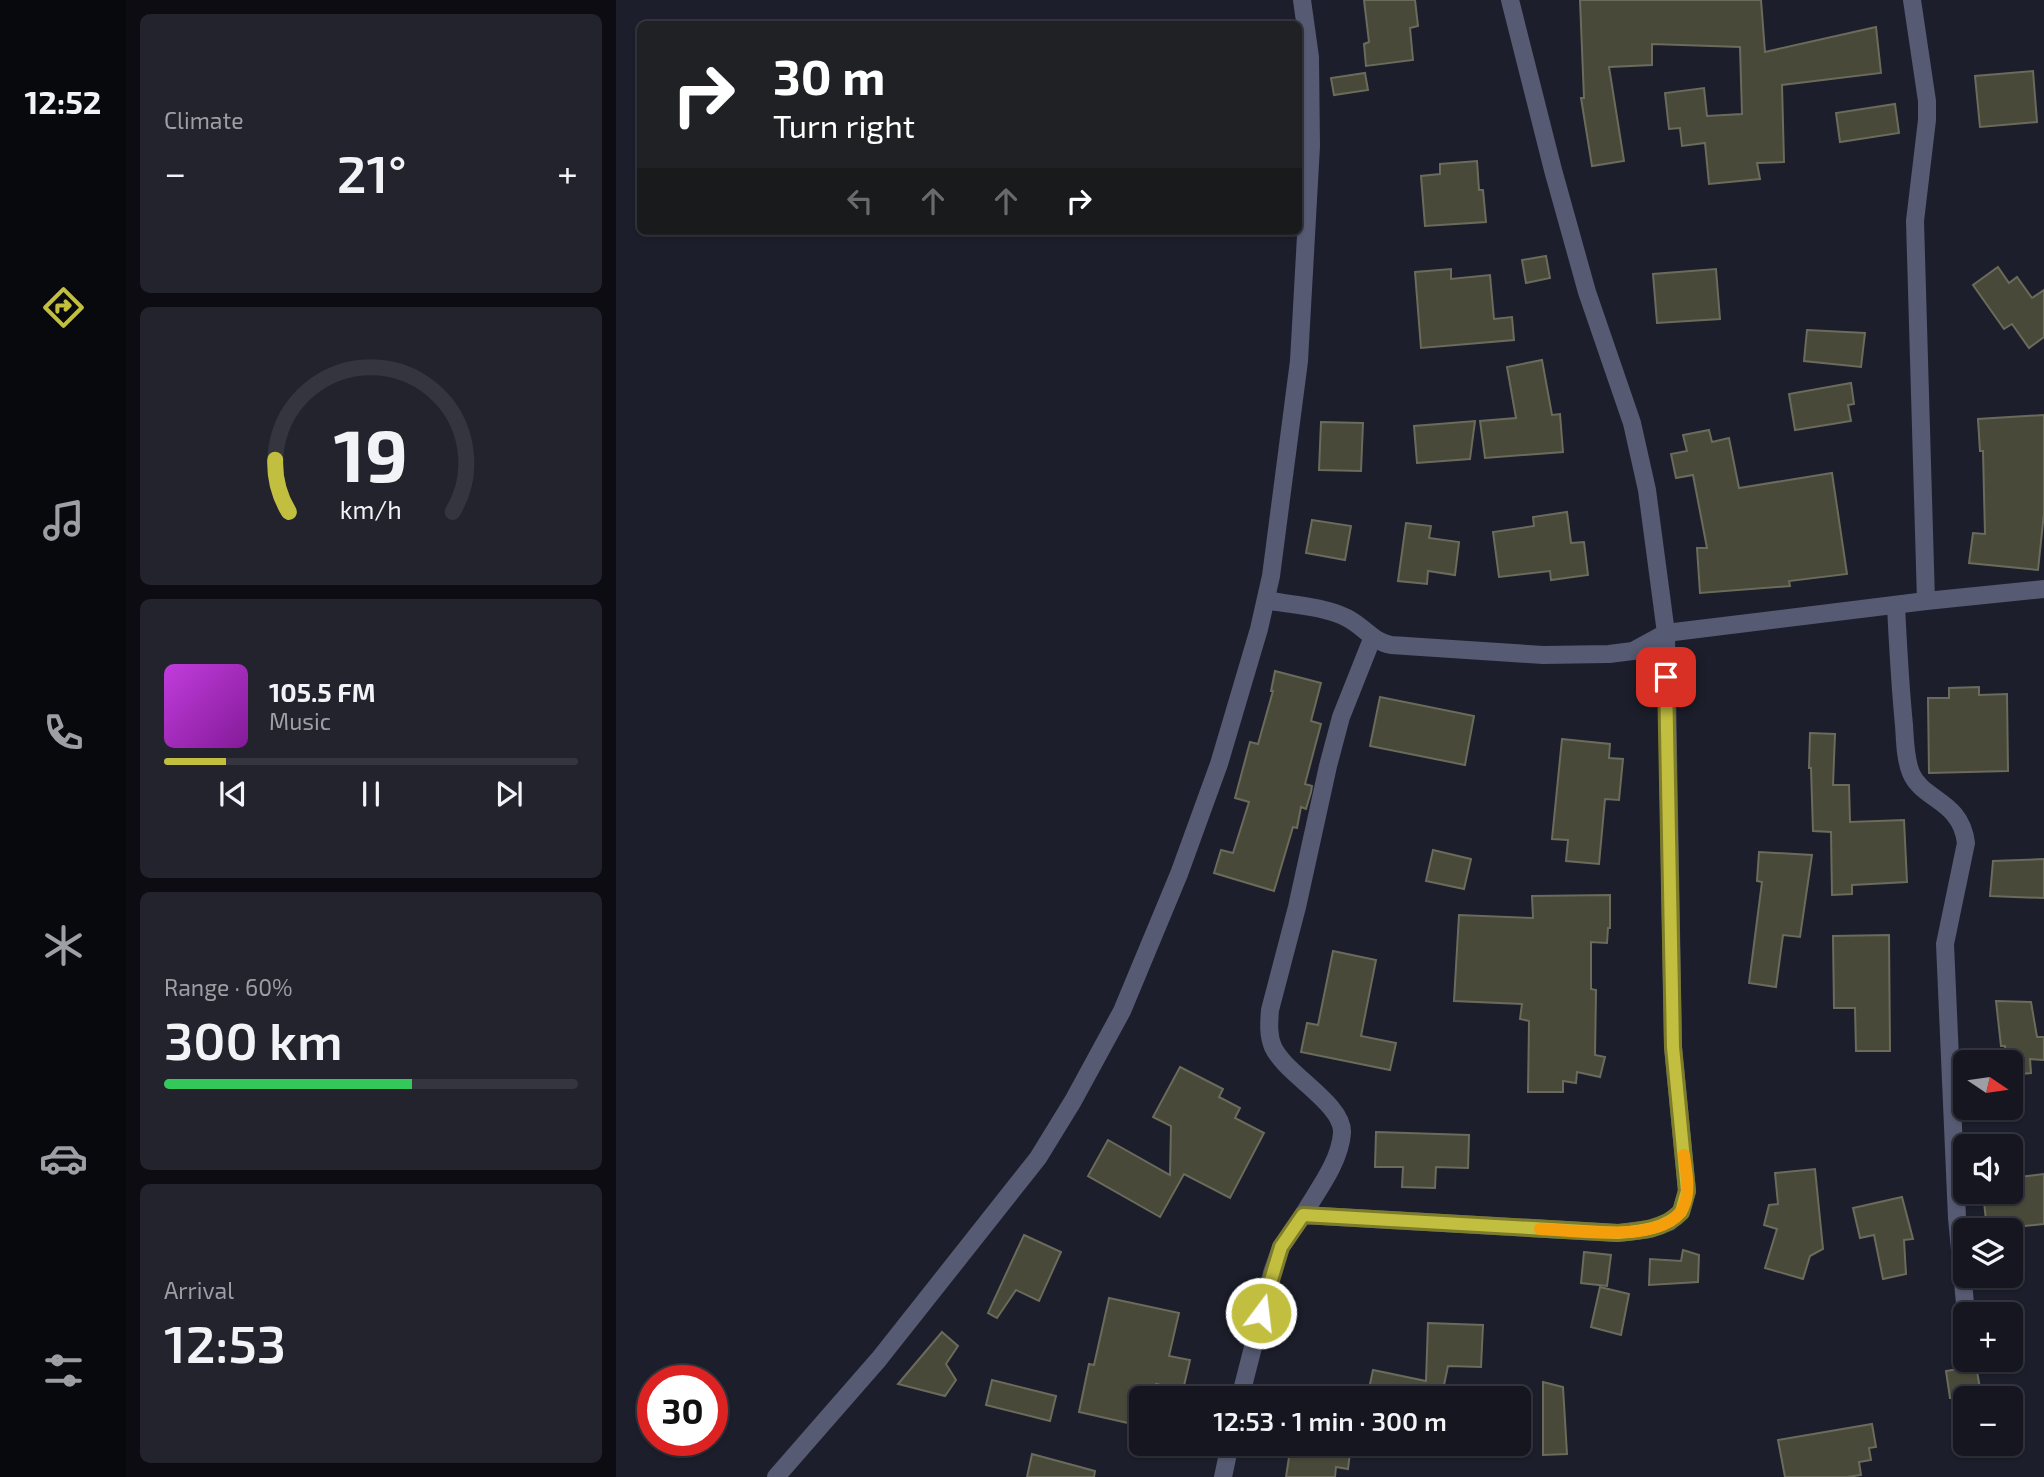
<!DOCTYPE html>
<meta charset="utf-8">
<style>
:root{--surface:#151620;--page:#22232d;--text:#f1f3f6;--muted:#9d9fa5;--line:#34353e;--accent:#c1be40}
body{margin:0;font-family:"Exo 2",sans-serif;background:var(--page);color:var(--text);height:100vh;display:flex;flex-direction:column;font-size:26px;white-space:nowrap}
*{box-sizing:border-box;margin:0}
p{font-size:23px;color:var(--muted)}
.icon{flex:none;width:38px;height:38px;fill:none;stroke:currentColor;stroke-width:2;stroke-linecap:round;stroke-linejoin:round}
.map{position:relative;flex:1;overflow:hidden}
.sheet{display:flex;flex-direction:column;gap:14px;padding:14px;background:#0c0c12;width:490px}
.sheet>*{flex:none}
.guide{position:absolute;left:21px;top:21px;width:665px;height:214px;border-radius:10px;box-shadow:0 2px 5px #0004,0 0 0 2px var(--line);background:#202124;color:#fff;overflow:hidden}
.needle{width:46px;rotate:103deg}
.fabs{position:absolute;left:1337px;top:1050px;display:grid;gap:14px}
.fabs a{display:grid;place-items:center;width:70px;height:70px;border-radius:10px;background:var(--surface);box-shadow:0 2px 5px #0004,0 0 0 2px var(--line);font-size:35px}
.speed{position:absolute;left:21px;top:1365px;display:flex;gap:14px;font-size:35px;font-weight:700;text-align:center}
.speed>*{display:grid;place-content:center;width:91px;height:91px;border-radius:50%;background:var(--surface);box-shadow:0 2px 5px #0004,0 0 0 2px var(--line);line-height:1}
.speed .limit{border:10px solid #d22;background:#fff;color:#111}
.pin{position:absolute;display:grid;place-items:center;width:60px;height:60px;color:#fff;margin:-30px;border-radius:14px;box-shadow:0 4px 10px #0006}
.me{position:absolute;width:77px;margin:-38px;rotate:15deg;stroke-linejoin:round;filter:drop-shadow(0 0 5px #0008)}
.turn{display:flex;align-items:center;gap:24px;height:147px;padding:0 21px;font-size:32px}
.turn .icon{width:91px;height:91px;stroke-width:2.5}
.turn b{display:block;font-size:49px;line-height:60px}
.lanes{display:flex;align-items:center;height:66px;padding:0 21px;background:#0003;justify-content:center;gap:35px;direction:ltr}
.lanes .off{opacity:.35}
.big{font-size:52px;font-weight:600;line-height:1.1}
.sheet .tile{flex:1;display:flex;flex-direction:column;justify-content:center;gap:10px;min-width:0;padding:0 24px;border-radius:10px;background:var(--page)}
.sheet .dial{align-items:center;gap:0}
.dial svg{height:182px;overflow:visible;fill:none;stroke:var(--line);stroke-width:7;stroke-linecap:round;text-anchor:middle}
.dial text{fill:var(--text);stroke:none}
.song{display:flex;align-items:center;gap:21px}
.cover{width:84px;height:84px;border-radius:10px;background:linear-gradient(135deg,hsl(290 70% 55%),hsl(290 70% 35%))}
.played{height:7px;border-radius:4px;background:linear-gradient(90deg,var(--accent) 15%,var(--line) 15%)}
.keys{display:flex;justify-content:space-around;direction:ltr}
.heat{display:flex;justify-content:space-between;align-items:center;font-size:38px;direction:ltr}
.charge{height:10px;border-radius:5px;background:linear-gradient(90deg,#34c759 60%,var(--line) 0)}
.trip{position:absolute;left:513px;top:1386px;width:402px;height:70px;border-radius:10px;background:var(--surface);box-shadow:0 2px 5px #0004,0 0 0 2px var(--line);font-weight:600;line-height:70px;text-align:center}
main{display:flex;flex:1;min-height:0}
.dock{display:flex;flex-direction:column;width:126px;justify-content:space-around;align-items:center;background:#08090d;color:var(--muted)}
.dock .icon{width:49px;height:49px}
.dock .on{color:var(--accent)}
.dock b{font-size:32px;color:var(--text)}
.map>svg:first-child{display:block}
.building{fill:#484939;stroke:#6b6b5b;stroke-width:2}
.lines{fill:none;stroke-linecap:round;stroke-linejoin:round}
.street{stroke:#565a72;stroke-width:18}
.route-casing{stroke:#7d7c2a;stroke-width:18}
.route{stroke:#c1be40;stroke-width:12}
.slow{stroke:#f59e0b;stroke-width:12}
</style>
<main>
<nav class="dock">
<b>12:52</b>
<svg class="icon on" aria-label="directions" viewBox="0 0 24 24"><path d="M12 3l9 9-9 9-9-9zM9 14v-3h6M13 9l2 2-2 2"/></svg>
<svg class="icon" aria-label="music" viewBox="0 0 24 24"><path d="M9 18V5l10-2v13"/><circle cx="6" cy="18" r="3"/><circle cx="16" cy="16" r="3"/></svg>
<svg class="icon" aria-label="phone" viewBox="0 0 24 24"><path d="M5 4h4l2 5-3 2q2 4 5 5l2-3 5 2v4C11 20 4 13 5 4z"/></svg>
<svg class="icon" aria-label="climate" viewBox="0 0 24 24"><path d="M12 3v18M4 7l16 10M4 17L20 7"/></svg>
<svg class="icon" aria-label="car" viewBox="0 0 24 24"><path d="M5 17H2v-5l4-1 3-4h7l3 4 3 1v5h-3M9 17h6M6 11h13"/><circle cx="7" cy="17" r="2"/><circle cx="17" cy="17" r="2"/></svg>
<svg class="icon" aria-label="filters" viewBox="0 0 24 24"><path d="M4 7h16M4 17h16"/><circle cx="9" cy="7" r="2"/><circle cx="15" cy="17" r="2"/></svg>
</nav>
<section class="sheet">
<div class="tile"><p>Climate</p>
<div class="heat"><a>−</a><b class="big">21°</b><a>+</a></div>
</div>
<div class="tile dial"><svg viewBox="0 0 100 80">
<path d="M14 69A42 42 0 1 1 86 69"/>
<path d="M14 69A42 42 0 0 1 8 46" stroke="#c1be40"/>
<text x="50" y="56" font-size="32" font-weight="700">19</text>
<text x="50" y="72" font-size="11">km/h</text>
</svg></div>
<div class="tile">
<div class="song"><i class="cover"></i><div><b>105.5 FM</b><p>Music</p></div></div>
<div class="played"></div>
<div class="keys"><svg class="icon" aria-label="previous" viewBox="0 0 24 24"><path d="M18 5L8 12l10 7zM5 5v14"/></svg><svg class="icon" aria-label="pause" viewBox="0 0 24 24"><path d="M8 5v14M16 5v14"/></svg><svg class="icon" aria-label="next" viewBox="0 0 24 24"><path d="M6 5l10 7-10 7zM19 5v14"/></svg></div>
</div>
<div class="tile"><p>Range · 60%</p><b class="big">300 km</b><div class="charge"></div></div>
<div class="tile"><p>Arrival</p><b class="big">12:53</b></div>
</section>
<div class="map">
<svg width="1428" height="1477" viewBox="0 0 1428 1477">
<rect width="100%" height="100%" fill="#1c1e2b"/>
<g class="building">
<path d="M 748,0 L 799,0 L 802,26 L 794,28 L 797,60 L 750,66 L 748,44 L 753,42 Z"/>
<path d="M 964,0 L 1145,0 L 1149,52 L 1260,27 L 1265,73 L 1166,85 L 1168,162 L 1141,163 L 1144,179 L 1093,184 L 1089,143 L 1066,146 L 1064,128 L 1053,129 L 1049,93 L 1088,88 L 1091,116 L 1126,114 L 1124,47 L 1036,44 L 1036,65 L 993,67 L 1008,161 L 976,166 L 965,98 L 968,98 Z"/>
<path d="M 1417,71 L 1421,122 L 1364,127 L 1359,76 Z"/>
<path d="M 749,73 L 752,90 L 718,95 L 715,78 Z"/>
<path d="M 1279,104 L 1283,133 L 1224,142 L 1220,113 Z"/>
<path d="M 861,161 L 863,190 L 867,190 L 870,222 L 809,226 L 805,176 L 824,174 L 824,164 Z"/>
<path d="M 930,256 L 934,278 L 910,283 L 906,260 Z"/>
<path d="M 1382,267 L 1393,283 L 1401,277 L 1416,298 L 1428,290 L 1428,337 L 1413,348 L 1396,324 L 1388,329 L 1357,285 Z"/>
<path d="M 835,269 L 835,279 L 874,275 L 878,319 L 896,317 L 898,340 L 805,348 L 799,272 Z"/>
<path d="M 1100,269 L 1104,319 L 1041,323 L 1037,274 Z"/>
<path d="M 1191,330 L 1249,333 L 1245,367 L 1188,361 Z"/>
<path d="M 926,360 L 936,415 L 944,414 L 947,452 L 869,458 L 864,421 L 900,418 L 891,367 Z"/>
<path d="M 1235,383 L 1238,404 L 1232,405 L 1235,421 L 1179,430 L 1173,394 Z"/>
<path d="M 1428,415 L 1428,513 L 1422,570 L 1353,563 L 1357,533 L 1369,534 L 1367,451 L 1364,451 L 1362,419 Z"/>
<path d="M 859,421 L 854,459 L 801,463 L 798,426 Z"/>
<path d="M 705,422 L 747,423 L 745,471 L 703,470 Z"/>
<path d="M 1093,430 L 1096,442 L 1113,438 L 1123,488 L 1216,473 L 1231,574 L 1173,581 L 1174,586 L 1084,593 L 1081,548 L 1091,548 L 1077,475 L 1060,478 L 1055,454 L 1071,451 L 1067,435 Z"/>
<path d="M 951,512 L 955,543 L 968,542 L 972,575 L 935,580 L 934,571 L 883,577 L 877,532 L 918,526 L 917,517 Z"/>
<path d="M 696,520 L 735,526 L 729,560 L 690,553 Z"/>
<path d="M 790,523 L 815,526 L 813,538 L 843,542 L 839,575 L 812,571 L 811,584 L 782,581 Z"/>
<path d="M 659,671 L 705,683 L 695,721 L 705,724 L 689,784 L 696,786 L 695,792 L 690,809 L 685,807 L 681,828 L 677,827 L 658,891 L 598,873 L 605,850 L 617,853 L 633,802 L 619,798 L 634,742 L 642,744 L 657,691 L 655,691 Z"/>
<path d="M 1363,687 L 1363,695 L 1391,694 L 1392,771 L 1313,773 L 1312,698 L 1333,698 L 1333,688 Z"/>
<path d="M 764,697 L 858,716 L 849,765 L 754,746 Z"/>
<path d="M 1194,733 L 1219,734 L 1217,785 L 1233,785 L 1234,822 L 1288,820 L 1291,882 L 1236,885 L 1236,894 L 1216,895 L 1215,832 L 1197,831 L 1195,768 L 1193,768 Z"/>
<path d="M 946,739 L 994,744 L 993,758 L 1007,759 L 1003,800 L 989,799 L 983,864 L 950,861 L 952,840 L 936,839 Z"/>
<path d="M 817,850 L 855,859 L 848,889 L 810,881 Z"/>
<path d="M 1143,852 L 1196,855 L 1184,937 L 1167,935 L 1160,987 L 1133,983 L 1146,882 L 1141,881 Z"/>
<path d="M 1428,859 L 1428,898 L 1374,896 L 1377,861 Z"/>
<path d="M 994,895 L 994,928 L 992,928 L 991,943 L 975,942 L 975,989 L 980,990 L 979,1055 L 989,1057 L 984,1077 L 961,1072 L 960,1083 L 947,1081 L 947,1092 L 912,1092 L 913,1021 L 904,1019 L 906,1004 L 838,1001 L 843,915 L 917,918 L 916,896 Z"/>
<path d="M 1273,935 L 1274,1051 L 1240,1051 L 1239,1008 L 1218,1008 L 1217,936 Z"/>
<path d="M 717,951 L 760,960 L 745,1036 L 780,1043 L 774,1070 L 685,1052 L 691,1023 L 702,1025 Z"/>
<path d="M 1380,1001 L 1415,1002 L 1421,1037 L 1428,1037 L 1428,1060 L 1414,1059 L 1415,1073 L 1395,1075 L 1395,1062 L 1390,1062 L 1389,1046 L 1385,1046 Z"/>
<path d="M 564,1067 L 607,1089 L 603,1097 L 624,1108 L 619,1118 L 648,1133 L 614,1198 L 568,1174 L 544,1217 L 472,1176 L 492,1140 L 554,1175 L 555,1126 L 537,1117 Z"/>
<path d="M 760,1132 L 853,1135 L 852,1168 L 820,1167 L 819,1188 L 786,1187 L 787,1167 L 759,1167 Z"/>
<path d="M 1199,1169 L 1207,1249 L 1194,1256 L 1187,1279 L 1149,1268 L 1161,1229 L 1148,1225 L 1153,1205 L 1162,1204 L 1159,1173 Z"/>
<path d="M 1428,1174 L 1428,1224 L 1371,1230 L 1367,1192 L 1395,1192 L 1395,1178 Z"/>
<path d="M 1286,1197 L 1297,1239 L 1288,1240 L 1290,1274 L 1267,1279 L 1258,1235 L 1244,1238 L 1237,1208 Z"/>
<path d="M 408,1235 L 445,1252 L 423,1301 L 400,1290 L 381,1318 L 372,1313 Z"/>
<path d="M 1067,1250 L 1083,1255 L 1082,1282 L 1033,1285 L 1034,1259 L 1065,1261 Z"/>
<path d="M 968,1252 L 995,1255 L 991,1286 L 965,1283 Z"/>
<path d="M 984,1287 L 1013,1294 L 1005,1335 L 975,1327 Z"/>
<path d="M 493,1298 L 563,1313 L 553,1356 L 574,1360 L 567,1390 L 540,1384 L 536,1398 L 525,1398 L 525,1426 L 463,1412 L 473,1364 L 478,1365 Z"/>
<path d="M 812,1323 L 867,1325 L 865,1367 L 832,1366 L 828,1385 L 851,1390 L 850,1398 L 751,1398 L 757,1370 L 810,1381 Z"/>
<path d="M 326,1332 L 342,1346 L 330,1364 L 340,1380 L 329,1396 L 282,1384 Z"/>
<path d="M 1360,1366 L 1364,1388 L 1355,1390 L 1357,1398 L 1334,1398 L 1330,1371 Z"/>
<path d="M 376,1380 L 440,1396 L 434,1421 L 370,1405 Z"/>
<path d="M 927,1382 L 947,1387 L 951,1454 L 927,1455 Z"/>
<path d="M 1256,1424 L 1260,1447 L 1253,1448 L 1255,1460 L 1243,1462 L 1245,1475 L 1231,1477 L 1169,1477 L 1162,1440 Z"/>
<path d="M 675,1444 L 735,1444 L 732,1469 L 720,1467 L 719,1477 L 670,1477 Z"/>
<path d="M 416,1454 L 479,1471 L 478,1477 L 411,1477 Z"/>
</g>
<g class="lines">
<g class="street">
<path d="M 1296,0 L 1311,101 L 1311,120 L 1299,221 L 1310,601"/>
<path d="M 650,600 C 675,605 706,606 729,617 C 747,625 755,641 775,645 L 927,655 L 993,654 L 1017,651 L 1050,633 L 1310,601 L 1428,589"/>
<path d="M 1280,606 C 1282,646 1284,685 1288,725 C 1289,740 1289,758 1295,773 C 1307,801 1345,800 1350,843 L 1329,944 L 1341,1218 L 1350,1314"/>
<path d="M 687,1215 C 701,1191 724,1162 726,1133 C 728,1104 669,1074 657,1047 C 652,1035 653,1023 654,1010 L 681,907 L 712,766 L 725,717 L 756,639"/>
<path d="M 624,1398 L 656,1273 L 665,1247 L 687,1215 L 1002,1233 L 1034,1229 L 1053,1222 L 1065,1212 L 1071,1191 L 1057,1047 L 1050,633 L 1031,490 L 1016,423 L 971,292 L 937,170 L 894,0"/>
<path d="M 160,1477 L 263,1359 L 422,1158 L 457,1101 L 506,1011 L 563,874 L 603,764 L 643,629 L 655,576 L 683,361 L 695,146 L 694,57 L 686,0"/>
<path d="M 607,1477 L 614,1444"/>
</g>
</g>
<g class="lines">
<defs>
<path id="route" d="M 645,1313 L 665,1247 L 687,1215 L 1002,1233 C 1024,1231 1049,1229 1065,1212 L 1071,1191 L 1057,1047 L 1050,677"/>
</defs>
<use href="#route" class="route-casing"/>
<use href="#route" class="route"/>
<path class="slow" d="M 924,1229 C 957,1230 1057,1246 1069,1203 C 1074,1188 1070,1170 1068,1155"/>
</g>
</svg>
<div class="fabs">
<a><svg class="needle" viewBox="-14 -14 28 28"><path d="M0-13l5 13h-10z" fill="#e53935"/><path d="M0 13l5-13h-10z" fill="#9d9fa5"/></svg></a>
<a><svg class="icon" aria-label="sound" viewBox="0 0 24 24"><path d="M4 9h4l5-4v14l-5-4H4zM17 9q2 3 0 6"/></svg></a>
<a><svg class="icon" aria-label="layers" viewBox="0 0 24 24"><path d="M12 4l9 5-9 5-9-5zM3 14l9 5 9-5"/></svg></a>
<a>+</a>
<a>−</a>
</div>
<div class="speed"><div class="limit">30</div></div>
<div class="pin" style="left:1050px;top:677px;background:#d93025"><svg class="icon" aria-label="arrive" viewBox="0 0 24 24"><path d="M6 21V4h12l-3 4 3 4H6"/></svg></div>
<svg class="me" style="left:645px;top:1313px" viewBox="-20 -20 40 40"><circle r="17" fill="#c1be40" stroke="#fff" stroke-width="3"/><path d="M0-11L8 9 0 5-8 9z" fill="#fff"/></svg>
<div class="trip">12:53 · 1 min · 300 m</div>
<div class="guide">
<div class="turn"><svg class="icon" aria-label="right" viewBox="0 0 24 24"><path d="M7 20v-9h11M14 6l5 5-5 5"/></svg><div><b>30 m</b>Turn right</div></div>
<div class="lanes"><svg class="icon off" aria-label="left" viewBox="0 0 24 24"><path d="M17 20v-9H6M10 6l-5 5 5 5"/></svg><svg class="icon off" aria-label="ahead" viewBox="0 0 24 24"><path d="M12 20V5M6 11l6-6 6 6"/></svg><svg class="icon off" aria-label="ahead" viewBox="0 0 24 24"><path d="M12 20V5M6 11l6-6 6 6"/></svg><svg class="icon" aria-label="right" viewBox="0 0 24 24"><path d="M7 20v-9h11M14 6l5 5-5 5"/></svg></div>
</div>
</div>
</main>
